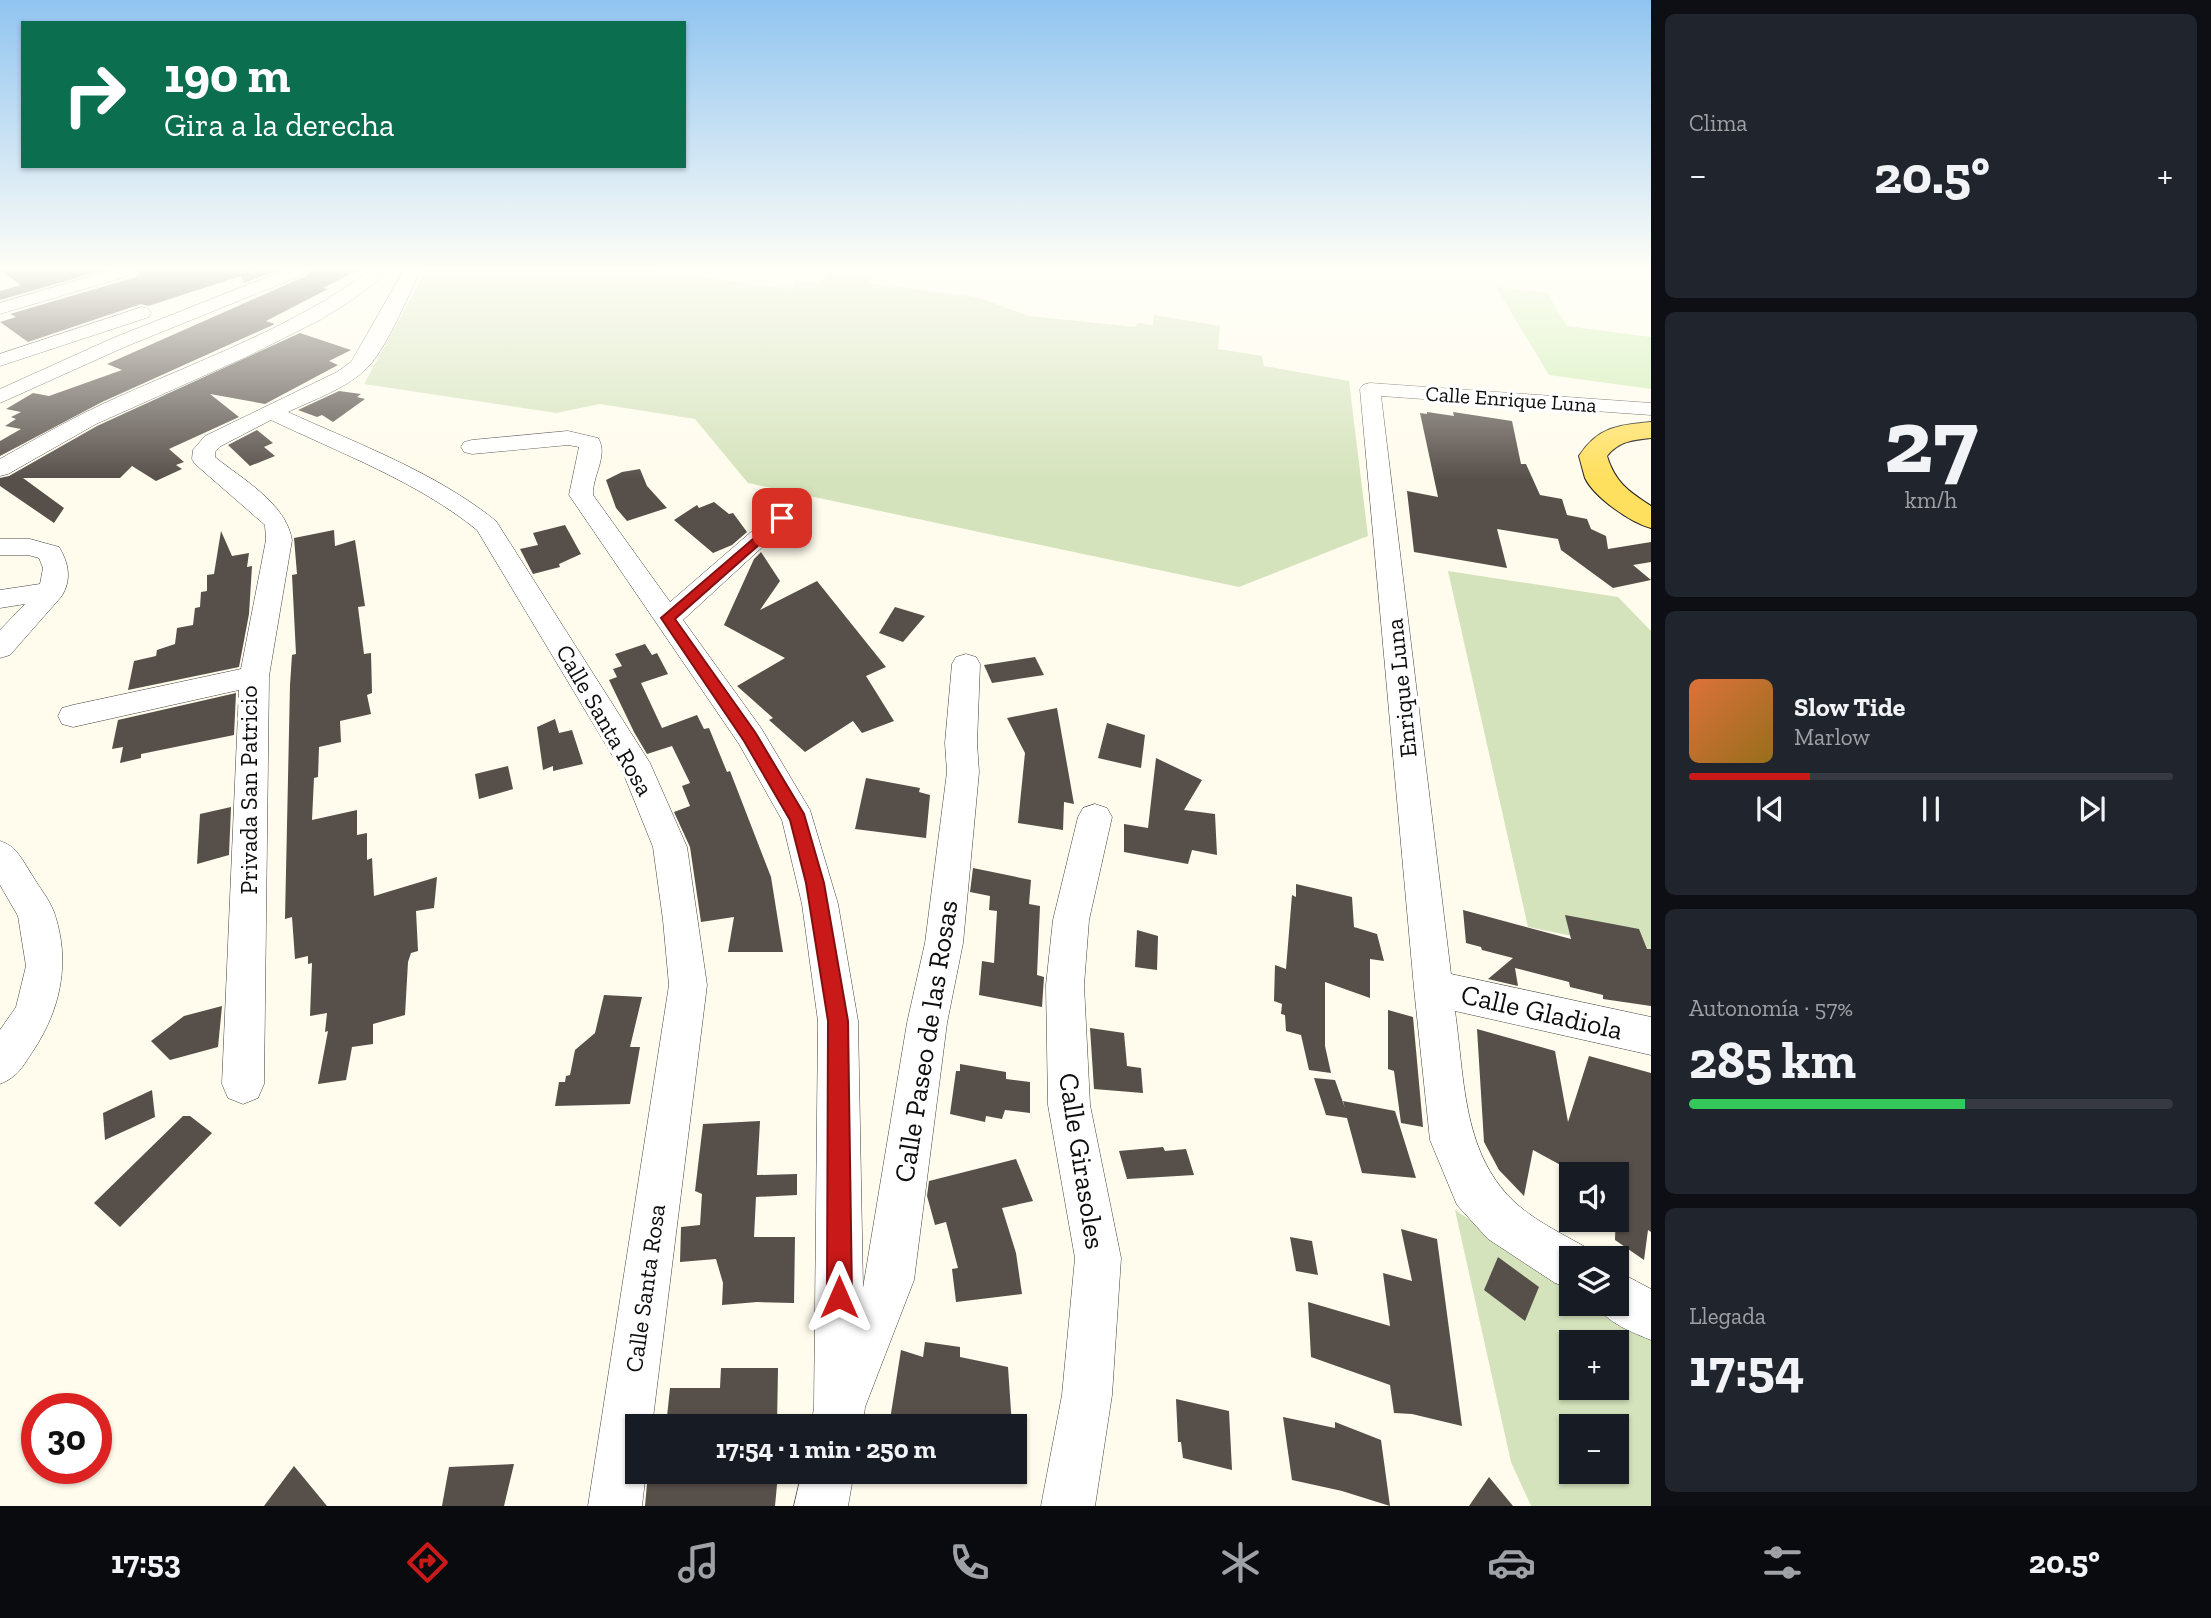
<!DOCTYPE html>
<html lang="es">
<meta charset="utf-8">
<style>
:root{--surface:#171b24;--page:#20242c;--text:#f1f3f6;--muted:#9ea1a6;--line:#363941;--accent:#ca1919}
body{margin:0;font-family:"Zilla Slab",serif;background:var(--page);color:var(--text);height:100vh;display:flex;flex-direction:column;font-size:26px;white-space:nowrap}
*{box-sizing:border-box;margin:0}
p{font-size:23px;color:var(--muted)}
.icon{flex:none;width:38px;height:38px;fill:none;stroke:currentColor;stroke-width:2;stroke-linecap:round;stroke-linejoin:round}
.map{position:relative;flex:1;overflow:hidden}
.details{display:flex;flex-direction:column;gap:14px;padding:14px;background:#0d0f14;width:560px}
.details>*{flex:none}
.banner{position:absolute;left:21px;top:21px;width:665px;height:147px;border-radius:0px;box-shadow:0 2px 5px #0004;background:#0b6e4f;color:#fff;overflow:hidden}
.controls{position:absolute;left:1559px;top:1162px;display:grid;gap:14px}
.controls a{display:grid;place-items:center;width:70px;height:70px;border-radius:0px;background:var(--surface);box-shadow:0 2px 5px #0004;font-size:35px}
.speed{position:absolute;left:21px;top:1393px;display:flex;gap:14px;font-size:35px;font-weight:700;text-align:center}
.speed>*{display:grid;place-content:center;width:91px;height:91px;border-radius:50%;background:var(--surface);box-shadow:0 2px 5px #0004;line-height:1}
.speed .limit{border:10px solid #d22;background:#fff;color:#111}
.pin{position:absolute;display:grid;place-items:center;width:60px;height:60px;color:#fff;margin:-30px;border-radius:14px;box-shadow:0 4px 10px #0006}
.me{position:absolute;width:77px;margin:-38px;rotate:0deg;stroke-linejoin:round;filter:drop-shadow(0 0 5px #0008)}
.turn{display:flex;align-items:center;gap:24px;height:147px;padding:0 28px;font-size:32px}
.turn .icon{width:91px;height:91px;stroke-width:2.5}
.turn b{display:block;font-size:49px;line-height:60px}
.big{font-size:52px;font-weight:700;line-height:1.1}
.details .widget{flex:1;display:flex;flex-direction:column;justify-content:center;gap:10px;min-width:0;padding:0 24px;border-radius:10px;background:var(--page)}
.details .dial{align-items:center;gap:0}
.dial b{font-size:91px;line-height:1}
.song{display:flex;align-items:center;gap:21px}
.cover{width:84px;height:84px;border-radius:10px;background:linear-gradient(135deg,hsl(20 70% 55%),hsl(40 70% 35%))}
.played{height:7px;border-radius:4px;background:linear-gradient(90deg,var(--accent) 25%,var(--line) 25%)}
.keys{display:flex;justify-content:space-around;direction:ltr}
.heat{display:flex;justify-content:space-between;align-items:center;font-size:38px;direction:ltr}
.charge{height:10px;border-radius:5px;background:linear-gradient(90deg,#34c759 57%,var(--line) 0)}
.trip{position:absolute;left:625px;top:1414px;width:402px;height:70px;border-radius:0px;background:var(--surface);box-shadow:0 2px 5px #0004;font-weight:700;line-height:70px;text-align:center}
.tabs{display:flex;height:112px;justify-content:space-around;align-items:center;background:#090b0e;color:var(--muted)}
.tabs .icon{width:49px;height:49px}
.tabs .selected{color:var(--accent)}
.tabs b{font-size:32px;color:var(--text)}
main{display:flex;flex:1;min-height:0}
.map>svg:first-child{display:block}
.green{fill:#cfedb3}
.cemetery{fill:#d5e3bc;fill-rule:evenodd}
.building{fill:#574f49}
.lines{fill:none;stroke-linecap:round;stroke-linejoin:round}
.minor-casing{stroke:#404040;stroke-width:1}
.major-casing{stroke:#1e1e1e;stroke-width:2}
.minor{fill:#fff;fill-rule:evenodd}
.major{fill:#ffdf5d;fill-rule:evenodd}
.route{fill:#ca1919;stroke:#831010;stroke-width:2}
.labels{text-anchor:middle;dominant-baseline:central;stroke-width:7;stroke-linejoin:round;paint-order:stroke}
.far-street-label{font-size:21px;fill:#0d0d0d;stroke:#fff}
.street-label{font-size:24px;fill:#0d0d0d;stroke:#fff}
.near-street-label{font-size:28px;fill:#0d0d0d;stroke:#fff}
</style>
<main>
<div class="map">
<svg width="1651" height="1506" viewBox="0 0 1651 1506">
<rect width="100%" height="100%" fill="#fffced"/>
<path class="green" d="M 1496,287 L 1547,293 L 1567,326 L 1651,337 L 1651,389 L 1549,375 Z"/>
<g class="cemetery">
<path d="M 426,270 L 648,270 L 789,289 L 797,281 L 818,284 L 830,272 L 870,278 L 868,283 L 977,297 L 1029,316 L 1135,327 L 1138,323 L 1153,325 L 1154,315 L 1220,326 L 1218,349 L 1262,356 L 1264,366 L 1349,381 L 1368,536 L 1239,587 L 748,483 L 695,419 L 600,404 L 556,413 L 364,384 Z"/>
<path d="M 1448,571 L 1618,597 L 1651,631 L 1651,952 L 1528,927 Z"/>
<path d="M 1455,1210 L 1571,1285 L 1572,1304 L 1600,1304 L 1651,1337 L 1651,1506 L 1531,1506 L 1511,1462 ZM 1572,1342 L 1617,1342 L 1617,1388 L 1572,1388 ZM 1572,1426 L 1617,1426 L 1617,1472 L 1572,1472 Z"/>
</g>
<g class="building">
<path d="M 0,270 L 104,270 L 0,300 L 0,291 L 21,285 Z"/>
<path d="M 141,270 L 279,270 L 244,283 L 241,276 L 148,306 L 141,304 L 28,342 L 0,322 L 16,317 L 10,314 L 136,277 Z"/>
<path d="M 311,270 L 358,270 L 323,288 L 328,289 L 266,321 L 275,324 L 102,402 L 0,456 L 0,441 L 21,429 L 5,426 L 16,419 L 11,417 L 21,412 L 6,409 L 33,393 L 49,396 L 122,370 L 107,364 L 306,276 Z"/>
<path d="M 300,333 L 351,350 L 329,361 L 338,365 L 265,404 L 210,394 L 239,417 L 169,449 L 184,462 L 176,465 L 182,469 L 156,481 L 132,466 L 120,478 L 23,478 L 64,508 L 54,523 L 0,486 L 0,478 L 9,476 L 97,426 Z"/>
<path d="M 339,391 L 361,394 L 357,397 L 365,399 L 333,422 L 322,415 L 317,417 L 298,410 Z"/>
<path d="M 1427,412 L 1454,416 L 1453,412 L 1512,421 L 1521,464 L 1526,464 L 1540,495 L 1562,499 L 1567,515 L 1587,519 L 1591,529 L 1606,536 L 1608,549 L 1651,542 L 1651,562 L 1633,565 L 1651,580 L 1613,588 L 1561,550 L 1558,539 L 1497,529 L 1507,568 L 1414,552 L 1407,491 L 1438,497 L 1420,413 L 1427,414 Z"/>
<path d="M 257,430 L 273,443 L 264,447 L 275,456 L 250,466 L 228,445 Z"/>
<path d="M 640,469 L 647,486 L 667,508 L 627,521 L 616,508 L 606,480 L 622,472 Z"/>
<path d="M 714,502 L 729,514 L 733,513 L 747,532 L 732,545 L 713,553 L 674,520 L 697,505 L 699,508 Z"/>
<path d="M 565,525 L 581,554 L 559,564 L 560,567 L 533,574 L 520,549 L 538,545 L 533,533 Z"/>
<path d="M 334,530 L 335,546 L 355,540 L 365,606 L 358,607 L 364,654 L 371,653 L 372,693 L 367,695 L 371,714 L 340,721 L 341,742 L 319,747 L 318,777 L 314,778 L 312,820 L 357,810 L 357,835 L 367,833 L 367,860 L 372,858 L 374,896 L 437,877 L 434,908 L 416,911 L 418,951 L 411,953 L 408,962 L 405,1015 L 373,1024 L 373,1044 L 352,1047 L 346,1080 L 318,1084 L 328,1031 L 325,1032 L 327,1013 L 310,1016 L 312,963 L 308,964 L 308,956 L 295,959 L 292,917 L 285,919 L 290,685 L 292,655 L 296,654 L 292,575 L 297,574 L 294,538 Z"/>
<path d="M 221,531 L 232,556 L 249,553 L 247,567 L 252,566 L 249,614 L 239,667 L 128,690 L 134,661 L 156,656 L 157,650 L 175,644 L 177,628 L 193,625 L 195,608 L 200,607 L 201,592 L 207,591 L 207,575 L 214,574 Z"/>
<path d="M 761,552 L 780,581 L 760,610 L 817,581 L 886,667 L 866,676 L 894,721 L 862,733 L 853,721 L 805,752 L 769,720 L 773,718 L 737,686 L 785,658 L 724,625 L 754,559 Z"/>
<path d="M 895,607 L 925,616 L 903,642 L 879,633 Z"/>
<path d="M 645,644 L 652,655 L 657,653 L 668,674 L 641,683 L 662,728 L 697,715 L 704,729 L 709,728 L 727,772 L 730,771 L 771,877 L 783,952 L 728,952 L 734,917 L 701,922 L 690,847 L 674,812 L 690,806 L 682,786 L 690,783 L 672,746 L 647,754 L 634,732 L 609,680 L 617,677 L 613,669 L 622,666 L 615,654 Z"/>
<path d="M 1035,657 L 1044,675 L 992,683 L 984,665 Z"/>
<path d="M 236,693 L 234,735 L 141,754 L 141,758 L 120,763 L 123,747 L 112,749 L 118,720 Z"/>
<path d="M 1057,708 L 1074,804 L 1064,802 L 1063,830 L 1018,823 L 1025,753 L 1007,718 Z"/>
<path d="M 555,719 L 559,733 L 572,730 L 583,764 L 553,771 L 553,766 L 543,770 L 537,727 Z"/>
<path d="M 1107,723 L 1145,735 L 1141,768 L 1098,758 Z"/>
<path d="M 1156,758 L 1202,780 L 1184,810 L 1215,814 L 1217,855 L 1192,850 L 1188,864 L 1124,852 L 1124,824 L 1148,828 Z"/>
<path d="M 508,766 L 513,789 L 479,799 L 475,774 Z"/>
<path d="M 866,778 L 920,788 L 919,792 L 930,795 L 926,838 L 855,829 Z"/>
<path d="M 231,807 L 229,855 L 197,864 L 200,814 Z"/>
<path d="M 973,868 L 1031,880 L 1029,904 L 1040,906 L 1037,975 L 1044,977 L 1042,1007 L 979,995 L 982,961 L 994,963 L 997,911 L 989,910 L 990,896 L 970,892 Z"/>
<path d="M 1296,884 L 1352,897 L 1354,927 L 1377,934 L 1384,961 L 1370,959 L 1370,998 L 1325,982 L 1325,1046 L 1331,1073 L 1309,1070 L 1301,1035 L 1286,1031 L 1285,1015 L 1281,1014 L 1282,1004 L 1274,1001 L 1275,965 L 1286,969 L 1292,895 L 1296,897 Z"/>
<path d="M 1463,910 L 1571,939 L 1565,915 L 1639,929 L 1647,949 L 1651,949 L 1651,1006 L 1603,999 L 1603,995 L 1570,987 L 1569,982 L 1515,968 L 1518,986 L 1488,979 L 1513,958 L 1482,950 L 1481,947 L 1466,943 Z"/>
<path d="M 1137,930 L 1158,936 L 1157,970 L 1135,967 Z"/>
<path d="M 604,995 L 642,997 L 630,1047 L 640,1047 L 630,1104 L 555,1106 L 559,1082 L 565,1082 L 566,1076 L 570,1075 L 575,1050 L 595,1033 Z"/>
<path d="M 222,1006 L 218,1047 L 170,1060 L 151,1041 L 184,1016 Z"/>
<path d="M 1388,1010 L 1413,1017 L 1423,1127 L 1401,1123 L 1394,1071 L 1388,1069 Z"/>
<path d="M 1090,1028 L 1124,1033 L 1127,1066 L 1141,1068 L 1143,1093 L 1094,1089 Z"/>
<path d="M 1477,1029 L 1555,1051 L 1568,1122 L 1589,1056 L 1651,1073 L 1651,1232 L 1648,1230 L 1644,1260 L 1615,1240 L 1617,1174 L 1577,1174 L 1533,1150 L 1524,1196 L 1499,1170 L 1484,1142 Z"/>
<path d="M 960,1064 L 1006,1072 L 1006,1079 L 1030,1082 L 1030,1113 L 1005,1110 L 1002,1119 L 986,1116 L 985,1122 L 950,1114 L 956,1071 L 960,1071 Z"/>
<path d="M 1314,1078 L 1335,1080 L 1345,1108 L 1343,1101 L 1395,1111 L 1416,1178 L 1362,1173 L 1347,1118 L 1326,1115 Z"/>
<path d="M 152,1090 L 155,1117 L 105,1140 L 103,1113 Z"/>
<path d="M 183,1116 L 190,1116 L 212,1133 L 120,1227 L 94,1203 Z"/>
<path d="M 760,1121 L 757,1175 L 797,1174 L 797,1195 L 756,1197 L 754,1237 L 795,1237 L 794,1303 L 757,1302 L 722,1305 L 723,1283 L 716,1259 L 680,1262 L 681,1227 L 700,1225 L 702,1194 L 695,1191 L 703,1124 Z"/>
<path d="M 1163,1147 L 1165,1151 L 1186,1149 L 1194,1175 L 1127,1179 L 1119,1151 Z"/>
<path d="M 1016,1159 L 1033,1201 L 1002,1208 L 1016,1253 L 1022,1294 L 956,1302 L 952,1269 L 958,1268 L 946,1222 L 935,1225 L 927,1196 L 929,1181 Z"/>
<path d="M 1401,1229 L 1437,1239 L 1462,1426 L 1412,1414 L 1394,1413 L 1390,1385 L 1311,1357 L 1308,1302 L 1390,1326 L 1383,1273 L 1412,1281 Z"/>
<path d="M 1290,1237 L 1312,1241 L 1318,1275 L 1296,1271 Z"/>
<path d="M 1498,1257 L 1539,1287 L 1525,1321 L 1484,1290 Z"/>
<path d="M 925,1342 L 960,1347 L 960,1357 L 1008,1367 L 1012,1426 L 889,1426 L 901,1350 L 923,1357 Z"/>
<path d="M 721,1368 L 778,1368 L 777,1426 L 666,1426 L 670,1388 L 720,1388 Z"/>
<path d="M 1176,1399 L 1229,1411 L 1232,1470 L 1183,1458 L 1181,1442 L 1178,1442 Z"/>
<path d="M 1283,1417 L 1335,1428 L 1335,1422 L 1381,1440 L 1390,1506 L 1342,1491 L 1292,1480 Z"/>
<path d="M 514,1464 L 504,1506 L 442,1506 L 449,1467 Z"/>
<path d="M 294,1466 L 327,1506 L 264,1506 Z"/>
<path d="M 661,1472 L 776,1472 L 778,1474 L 775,1506 L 645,1506 L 647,1484 L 660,1483 Z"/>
<path d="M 1489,1477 L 1513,1506 L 1469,1506 Z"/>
</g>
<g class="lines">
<defs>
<g id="minor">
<path d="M 112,270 L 138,270 L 135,274 L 0,314 L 0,303 Z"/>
<path d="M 285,270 L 308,270 L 305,274 L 127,346 L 0,403 L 0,389 L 113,338 Z"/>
<path d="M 371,270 L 390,270 L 355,298 L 320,320 L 246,357 L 96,424 L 8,474 L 0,476 L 0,459 C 39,437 77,415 118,397 C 205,358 293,327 371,270 Z"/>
<path d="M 404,270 L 421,270 C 407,297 386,351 365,370 C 345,389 313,400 288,412 C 358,444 435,472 496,521 L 650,763 L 687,847 L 707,985 L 652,1426 L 637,1426 L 637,1472 L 646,1472 L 642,1506 L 588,1506 L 669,985 L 663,920 L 653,847 L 624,775 L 477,530 C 418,482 340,453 271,420 L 221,446 L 215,452 L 215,457 C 242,479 286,503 292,540 L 269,676 L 264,1084 L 258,1098 L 243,1104 L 228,1098 L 222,1084 L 239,690 L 73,727 L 62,724 L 58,716 L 62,708 L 73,705 L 241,669 L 266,540 L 265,525 L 195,464 L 192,459 L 193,450 L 205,436 L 337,372 L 351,362 Z"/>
<path d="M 142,307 L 149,309 L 151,313 L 149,317 L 0,366 L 0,354 Z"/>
<path d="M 1370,383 L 1651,403 L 1651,415 L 1381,396 L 1451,974 L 1651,1017 L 1651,1055 L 1455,1011 C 1465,1081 1462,1157 1519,1206 C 1539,1223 1566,1236 1589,1249 L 1592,1258 L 1572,1258 L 1572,1289 L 1555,1283 L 1488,1239 L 1457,1205 L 1430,1140 L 1414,988 L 1360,389 L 1363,385 Z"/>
<path d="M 568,431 L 598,438 C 609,455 592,476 593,495 L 670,602 L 773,513 L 782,511 L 791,513 L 794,518 L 683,620 L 761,728 L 810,810 L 838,904 L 858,1021 L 863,1288 L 907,1023 L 925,943 L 947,772 L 945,743 L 952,664 L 956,657 L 966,654 L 976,657 L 980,664 L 977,743 L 979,772 L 963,943 L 947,1023 L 914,1280 L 865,1407 L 863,1426 L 811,1426 L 814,1408 L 818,1021 L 802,904 L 782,820 L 739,744 L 569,495 L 579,447 L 568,445 L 472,454 L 464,452 L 461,447 L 464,442 L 472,440 Z"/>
<path d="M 0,539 L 30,539 L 59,547 C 69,563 72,581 61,597 L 10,655 L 0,658 L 0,630 L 25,604 L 0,608 L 0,590 L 40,584 L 43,568 L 39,558 L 28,555 L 0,555 Z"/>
<path d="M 1095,804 L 1107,808 L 1112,817 L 1089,920 L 1084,985 L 1090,1105 L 1121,1258 L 1112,1395 L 1095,1506 L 1041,1506 L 1062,1395 L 1075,1258 L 1048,1105 L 1046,985 L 1053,920 L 1078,817 L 1083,808 Z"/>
<path d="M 0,841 C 17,846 22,860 32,875 C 39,887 49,899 54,912 C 71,961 61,1009 33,1051 C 22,1067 19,1076 0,1084 L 0,1030 L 16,1007 L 26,966 L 18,916 L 0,885 Z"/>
<path d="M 1617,1271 L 1651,1289 L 1651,1340 C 1634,1333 1604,1322 1597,1304 L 1617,1304 Z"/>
<path d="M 802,1472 L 854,1472 L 848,1506 L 794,1506 Z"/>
</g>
<path id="major" d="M 1651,422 L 1651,438 C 1633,440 1619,441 1607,456 C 1615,482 1628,491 1651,506 L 1651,528 C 1631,523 1594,497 1585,478 C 1583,471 1581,463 1579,456 C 1598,427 1618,425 1651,422 Z"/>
</defs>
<use href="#minor" class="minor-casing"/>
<use href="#major" class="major-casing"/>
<use href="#minor" class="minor"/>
<use href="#major" class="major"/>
</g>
<linearGradient id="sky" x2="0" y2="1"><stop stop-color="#90c4f0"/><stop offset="0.56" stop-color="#fffef7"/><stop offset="1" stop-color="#fffef7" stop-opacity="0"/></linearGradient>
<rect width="1651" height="480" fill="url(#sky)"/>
<path class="route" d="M 782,514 L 789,518 L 787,520 L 675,619 L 755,732 L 804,814 L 824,883 L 848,1021 L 852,1297 L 848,1306 L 839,1309 L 831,1306 L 827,1297 L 828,1021 L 806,883 L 790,820 L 744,741 L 661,618 Z"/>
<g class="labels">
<g class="far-street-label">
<text transform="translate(1511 399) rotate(4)">Calle Enrique Luna</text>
</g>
<g class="street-label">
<text transform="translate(1401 688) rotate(-96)">Enrique Luna</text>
<text transform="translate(605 720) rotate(60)">Calle Santa Rosa</text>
<text transform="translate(248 790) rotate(-90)">Privada San Patricio</text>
<text transform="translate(645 1288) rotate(-82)">Calle Santa Rosa</text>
</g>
<g class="near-street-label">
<text transform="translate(1542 1012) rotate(13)">Calle Gladiola</text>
<text transform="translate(926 1041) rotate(-81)">Calle Paseo de las Rosas</text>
<text transform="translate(1082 1161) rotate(81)">Calle Girasoles</text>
</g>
</g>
</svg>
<div class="controls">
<a><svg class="icon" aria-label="sound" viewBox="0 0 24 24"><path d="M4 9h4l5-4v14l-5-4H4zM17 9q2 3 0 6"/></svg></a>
<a><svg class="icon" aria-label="layers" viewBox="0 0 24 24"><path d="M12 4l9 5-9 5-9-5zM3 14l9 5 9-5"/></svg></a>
<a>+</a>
<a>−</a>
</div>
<div class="speed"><div class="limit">30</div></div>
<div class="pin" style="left:782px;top:518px;background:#d93025"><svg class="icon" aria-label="arrive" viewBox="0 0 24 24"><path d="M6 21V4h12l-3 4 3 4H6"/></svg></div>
<svg class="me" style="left:839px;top:1297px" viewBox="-20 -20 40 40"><path d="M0-17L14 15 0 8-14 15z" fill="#ca1919" stroke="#fff" stroke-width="4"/></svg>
<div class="trip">17:54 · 1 min · 250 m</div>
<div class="banner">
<div class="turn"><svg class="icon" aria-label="right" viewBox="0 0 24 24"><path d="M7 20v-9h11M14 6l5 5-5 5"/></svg><div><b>190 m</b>Gira a la derecha</div></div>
</div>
</div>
<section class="details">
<div class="widget"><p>Clima</p>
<div class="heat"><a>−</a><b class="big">20.5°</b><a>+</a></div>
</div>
<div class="widget dial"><b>27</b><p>km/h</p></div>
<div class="widget">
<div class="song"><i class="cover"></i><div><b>Slow Tide</b><p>Marlow</p></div></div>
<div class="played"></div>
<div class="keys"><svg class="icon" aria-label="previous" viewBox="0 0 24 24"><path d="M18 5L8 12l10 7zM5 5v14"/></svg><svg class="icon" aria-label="pause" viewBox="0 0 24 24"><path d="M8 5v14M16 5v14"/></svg><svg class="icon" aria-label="next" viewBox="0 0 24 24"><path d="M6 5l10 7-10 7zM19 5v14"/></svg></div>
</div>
<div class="widget"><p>Autonomía · 57%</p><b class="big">285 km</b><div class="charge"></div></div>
<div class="widget"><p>Llegada</p><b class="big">17:54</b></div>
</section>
</main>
<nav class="tabs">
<b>17:53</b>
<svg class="icon selected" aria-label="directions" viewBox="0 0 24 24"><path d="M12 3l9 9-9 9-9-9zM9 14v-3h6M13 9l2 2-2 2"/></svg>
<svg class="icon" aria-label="music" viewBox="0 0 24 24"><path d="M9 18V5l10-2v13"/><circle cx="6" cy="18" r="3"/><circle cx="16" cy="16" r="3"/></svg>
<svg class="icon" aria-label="phone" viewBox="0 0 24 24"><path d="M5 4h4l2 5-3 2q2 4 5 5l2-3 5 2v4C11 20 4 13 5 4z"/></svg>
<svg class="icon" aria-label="climate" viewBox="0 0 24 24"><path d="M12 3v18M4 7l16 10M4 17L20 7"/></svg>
<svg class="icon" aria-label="car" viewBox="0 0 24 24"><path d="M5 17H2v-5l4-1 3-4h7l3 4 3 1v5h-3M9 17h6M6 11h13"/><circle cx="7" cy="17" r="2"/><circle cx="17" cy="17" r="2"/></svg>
<svg class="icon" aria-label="filters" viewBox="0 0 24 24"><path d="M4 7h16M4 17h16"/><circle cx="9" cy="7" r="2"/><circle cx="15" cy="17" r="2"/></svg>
<b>20.5°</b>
</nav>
